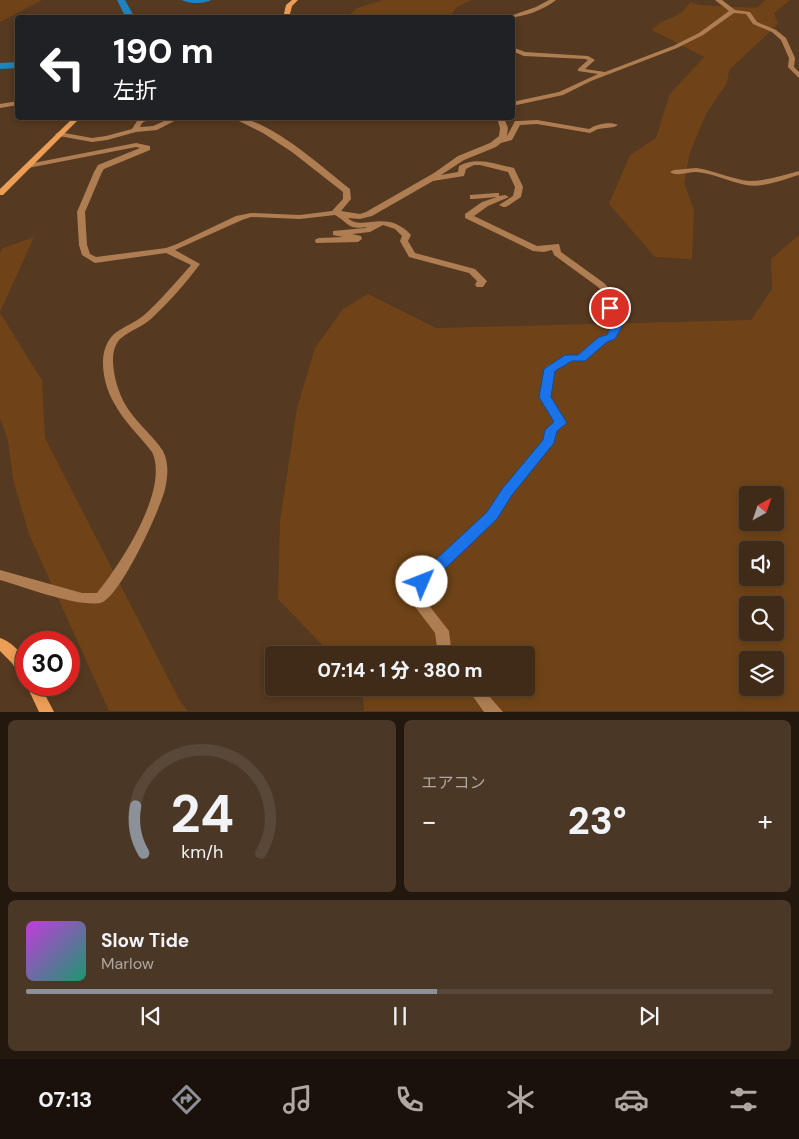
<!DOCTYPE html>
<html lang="ja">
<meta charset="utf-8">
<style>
:root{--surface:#402b18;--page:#4b3725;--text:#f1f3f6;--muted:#aea7a2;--line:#594737;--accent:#8c9099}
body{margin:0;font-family:"DM Sans","Noto Sans JP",sans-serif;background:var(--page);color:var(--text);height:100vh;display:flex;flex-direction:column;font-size:19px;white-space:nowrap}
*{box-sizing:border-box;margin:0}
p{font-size:16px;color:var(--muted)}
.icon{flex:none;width:28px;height:28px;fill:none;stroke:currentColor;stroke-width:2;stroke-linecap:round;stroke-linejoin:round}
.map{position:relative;height:712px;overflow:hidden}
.side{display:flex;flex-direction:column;gap:8px;padding:8px;background:#23180d;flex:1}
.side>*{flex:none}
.banner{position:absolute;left:15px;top:15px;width:500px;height:105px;border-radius:5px;box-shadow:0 2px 8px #0003,0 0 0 1px var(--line);background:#202124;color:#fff;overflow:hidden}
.needle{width:32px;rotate:40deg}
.tools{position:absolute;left:739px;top:486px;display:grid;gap:10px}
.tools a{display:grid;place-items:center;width:45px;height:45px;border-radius:5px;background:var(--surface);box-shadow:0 2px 8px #0003,0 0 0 1px var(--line);font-size:25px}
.speed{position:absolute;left:15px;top:631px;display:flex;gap:10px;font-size:25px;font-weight:700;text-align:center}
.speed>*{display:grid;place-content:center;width:65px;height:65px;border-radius:50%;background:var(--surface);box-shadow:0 2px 8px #0003,0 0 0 1px var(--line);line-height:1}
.speed .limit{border:8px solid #d22;background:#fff;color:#111}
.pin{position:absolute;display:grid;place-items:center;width:42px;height:42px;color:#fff;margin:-21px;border:2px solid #fff;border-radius:50%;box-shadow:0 1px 5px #0007}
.me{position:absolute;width:55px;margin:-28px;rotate:46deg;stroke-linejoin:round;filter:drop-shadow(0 0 4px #0008)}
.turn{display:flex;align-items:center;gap:18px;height:105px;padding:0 15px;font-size:22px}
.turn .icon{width:65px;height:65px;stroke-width:2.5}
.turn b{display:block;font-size:35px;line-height:42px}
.big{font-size:38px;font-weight:800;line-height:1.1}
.side .card{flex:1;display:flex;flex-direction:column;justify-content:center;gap:8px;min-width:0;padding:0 18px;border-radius:8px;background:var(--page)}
.side .dial{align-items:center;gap:0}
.dial svg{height:130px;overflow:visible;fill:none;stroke:var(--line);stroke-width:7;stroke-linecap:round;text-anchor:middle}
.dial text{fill:var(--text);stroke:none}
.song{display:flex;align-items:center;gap:15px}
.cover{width:60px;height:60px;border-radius:8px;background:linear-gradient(135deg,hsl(290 70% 55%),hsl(160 70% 35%))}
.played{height:5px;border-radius:2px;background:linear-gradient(90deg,var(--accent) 55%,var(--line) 55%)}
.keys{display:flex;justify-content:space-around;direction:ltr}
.heat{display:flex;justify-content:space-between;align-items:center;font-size:28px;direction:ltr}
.side .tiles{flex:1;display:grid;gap:8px;grid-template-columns:1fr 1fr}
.card:last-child{grid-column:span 2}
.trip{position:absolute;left:265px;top:646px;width:270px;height:50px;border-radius:5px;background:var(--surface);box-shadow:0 2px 8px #0003,0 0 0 1px var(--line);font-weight:800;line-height:50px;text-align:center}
.tabs{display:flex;height:80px;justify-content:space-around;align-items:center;background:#1a110a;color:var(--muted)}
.tabs .icon{width:35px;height:35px}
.tabs .selected{color:var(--accent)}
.tabs b{font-size:22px;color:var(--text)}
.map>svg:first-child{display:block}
.green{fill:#6f4317;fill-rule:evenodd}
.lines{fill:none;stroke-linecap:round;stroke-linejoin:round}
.river{fill:#1d84c1;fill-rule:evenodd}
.street{fill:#af7d52;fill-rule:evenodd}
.secondary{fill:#ec9e56;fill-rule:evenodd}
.route{fill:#1a73e8;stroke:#114b97}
</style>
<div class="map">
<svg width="799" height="712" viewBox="0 0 799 712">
<rect width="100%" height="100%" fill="#553920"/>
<g class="green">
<path d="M 0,0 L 42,0 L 0,22 Z"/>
<path d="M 383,0 L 471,0 L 457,7 L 449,17 L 348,16 L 357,8 Z"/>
<path d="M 765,0 L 790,0 L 774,13 L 778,24 L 729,70 L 727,83 L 706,114 L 690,152 L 684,183 L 694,210 L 692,259 L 655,257 L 609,204 L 630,155 L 656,138 L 670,94 L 704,57 L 652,30 C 665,15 678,22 690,2 L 699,5 L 757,8 Z"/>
<path d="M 799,235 L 799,711 L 364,711 L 362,688 L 526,688 L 526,655 L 332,655 L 278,599 L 280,521 L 297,408 L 315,348 L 343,309 L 368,294 L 436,328 L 751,320 L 772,289 L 771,259 ZM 748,495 L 775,495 L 775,522 L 748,522 ZM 748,550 L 775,550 L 775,578 L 748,578 ZM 748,605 L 775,605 L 775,632 L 748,632 ZM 748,660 L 775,660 L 775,688 L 748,688 Z"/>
<path d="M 34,237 L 0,312 L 0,253 L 3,248 Z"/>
<path d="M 0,313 L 42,380 L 45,438 L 181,703 L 188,711 L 109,711 L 29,534 L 13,479 L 8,441 L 0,418 Z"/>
</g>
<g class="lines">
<g class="river">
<path d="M 117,0 L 125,0 L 135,18 L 126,18 Z"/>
<path d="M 182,0 L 211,0 C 205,4 188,4 182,0 Z"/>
<path d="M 18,62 L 18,68 L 0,69 L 0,63 Z"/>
</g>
<g class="street">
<path d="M 549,0 L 556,0 C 542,11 521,18 504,18 L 536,7 Z"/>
<path d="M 715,0 L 722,0 L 735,10 L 750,12 L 757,22 L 776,30 L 786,38 L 795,58 L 794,67 L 799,72 L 799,78 L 788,67 L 789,58 L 781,40 L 772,32 L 753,24 L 746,14 L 734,13 L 703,35 L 677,48 L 591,81 L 563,95 L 512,106 L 512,102 L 559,92 L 598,74 L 578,71 L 578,69 L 588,60 L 585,59 L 524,56 L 512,51 L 512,47 L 525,52 L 588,56 L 595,60 L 585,69 L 605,72 L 673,46 L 699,33 L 729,11 Z"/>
<path d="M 18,101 L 18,105 L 0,108 L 0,104 Z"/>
<path d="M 143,118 L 151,118 L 142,123 L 140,127 L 153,126 L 171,118 L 180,118 L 157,130 L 136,132 L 107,140 L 92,142 L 59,136 L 55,134 L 59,132 L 92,138 L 106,136 L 132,129 L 137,121 Z"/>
<path d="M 216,118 C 224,117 236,116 243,118 C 279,128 321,166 350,189 L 351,199 L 341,211 L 360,214 L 366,212 L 434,173 L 458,156 L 490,143 L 499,136 L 500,128 L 497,118 L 504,118 L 508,128 L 507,136 L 515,121 L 518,121 L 537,120 L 589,129 C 596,124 610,121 618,125 L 614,127 L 598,129 L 590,133 L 537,124 L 520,125 L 512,140 L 501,143 L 496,147 L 464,160 L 441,175 L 458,172 L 459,166 C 477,156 495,164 514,168 L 523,187 L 521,197 L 506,207 L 503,207 L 499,205 L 513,196 L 515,187 L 508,172 L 480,165 L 474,165 L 466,169 L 464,176 L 433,181 L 372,216 L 360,219 L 348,218 C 362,232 386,208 411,235 L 408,241 L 415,253 L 475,269 L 487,281 L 483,287 L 477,287 L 475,285 L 477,281 L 469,273 L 409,257 L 400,241 L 402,236 L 395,229 L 383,225 L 370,232 L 352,234 L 361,236 L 362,239 L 358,242 L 316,243 L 315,241 L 316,239 L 319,238 L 343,237 L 333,235 L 333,231 L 365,228 L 367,227 C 347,230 349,223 335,215 L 300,219 L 251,217 L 242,220 L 175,250 L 200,264 C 186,283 169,302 152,318 C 143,327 130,330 120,339 C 106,353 116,389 125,404 C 135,422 152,434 163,451 C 169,463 168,476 165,489 C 161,508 119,600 100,603 C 77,607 24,587 0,580 L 0,570 L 82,593 L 97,593 C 120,565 170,489 152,452 C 139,435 124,422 114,403 C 103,384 96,351 114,334 C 123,327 134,323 143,316 C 159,302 177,281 191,265 L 166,253 L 95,263 L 82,255 L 79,245 L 77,212 L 94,172 L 98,165 L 140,148 L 136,147 L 28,168 L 24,166 L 28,164 L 136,143 L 150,146 L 150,150 L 104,169 L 102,172 L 85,212 L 87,245 L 90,254 L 96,257 L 166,248 L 177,244 L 236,216 L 251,213 L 300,215 L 332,211 L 343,199 L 343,192 L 292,152 L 263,133 L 237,120 L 220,120 Z"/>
<path d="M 696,168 C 712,170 735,180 749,181 C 766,181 783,175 799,171 L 799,175 C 782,180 763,188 746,185 C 729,182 713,173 696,172 C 688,172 677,177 670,172 L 674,170 Z"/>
<path d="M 496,193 L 499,193 L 499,196 L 505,195 L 509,197 L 488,206 L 474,216 L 537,246 L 559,244 L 561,252 L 604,283 L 616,296 L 618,298 L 613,316 L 622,319 L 624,321 L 614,339 L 606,341 L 585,360 L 571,361 L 555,370 L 550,397 L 566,423 L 556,432 L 553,443 L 511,495 L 496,518 L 428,584 L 424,599 L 449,631 L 452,655 L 438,655 L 435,633 L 410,600 L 417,579 L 488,512 L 503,489 L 544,439 L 547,428 L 555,422 L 540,397 L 546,367 L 565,356 L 578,355 L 600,337 L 607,335 L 613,322 L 605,320 L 603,318 L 608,298 L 598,287 L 554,255 L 552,250 L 544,252 L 533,251 L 465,218 L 465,214 L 482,202 L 497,197 L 473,199 L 470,199 L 470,195 Z"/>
<path d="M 467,688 L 482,688 L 503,712 L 484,712 Z"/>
</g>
<g class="secondary">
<path d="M 292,0 L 298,0 L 292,6 L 289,18 L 283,18 L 286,5 Z"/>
<path d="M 73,118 L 80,118 L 3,195 L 0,195 L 0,189 Z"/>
<path d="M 0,638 C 8,640 24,653 26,662 C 27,667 26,674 26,679 L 21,677 L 12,663 L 0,651 Z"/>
<path d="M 26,684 L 40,685 L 54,712 L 39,712 Z"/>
</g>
</g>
<path class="route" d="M 610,305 L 616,308 L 614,316 L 625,321 L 615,339 L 607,342 L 585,361 L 572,361 L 555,371 L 551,397 L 567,423 L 557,431 L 554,443 L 512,495 L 497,519 L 427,586 L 422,588 L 416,586 L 414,582 L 416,578 L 487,512 L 502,489 L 543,440 L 545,430 L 554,422 L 539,397 L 544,369 L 565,355 L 578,355 L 599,337 L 607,335 L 613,322 L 603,318 L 605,308 Z"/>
</svg>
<div class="tools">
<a><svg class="needle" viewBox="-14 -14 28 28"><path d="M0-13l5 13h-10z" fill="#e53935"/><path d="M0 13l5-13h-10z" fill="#aea7a2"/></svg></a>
<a><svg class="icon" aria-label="sound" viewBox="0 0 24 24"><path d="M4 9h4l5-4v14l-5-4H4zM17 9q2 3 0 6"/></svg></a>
<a><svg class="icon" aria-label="search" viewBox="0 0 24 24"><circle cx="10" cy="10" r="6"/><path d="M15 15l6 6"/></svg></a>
<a><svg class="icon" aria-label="layers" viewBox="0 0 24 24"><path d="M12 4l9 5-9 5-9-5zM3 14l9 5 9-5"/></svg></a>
</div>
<div class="speed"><div class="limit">30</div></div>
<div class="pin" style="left:610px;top:308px;background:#d93025"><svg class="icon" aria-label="arrive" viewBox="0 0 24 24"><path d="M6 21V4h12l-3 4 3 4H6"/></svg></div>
<svg class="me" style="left:422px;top:582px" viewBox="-20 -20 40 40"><circle r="19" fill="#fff"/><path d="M0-13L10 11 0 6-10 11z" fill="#1a73e8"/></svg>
<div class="trip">07:14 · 1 分 · 380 m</div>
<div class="banner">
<div class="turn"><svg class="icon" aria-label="left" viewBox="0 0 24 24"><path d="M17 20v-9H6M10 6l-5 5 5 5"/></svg><div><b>190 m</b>左折</div></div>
</div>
</div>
<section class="side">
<div class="tiles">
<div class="card dial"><svg viewBox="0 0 100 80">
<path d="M14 69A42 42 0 1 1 86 69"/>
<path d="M14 69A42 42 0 0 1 9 40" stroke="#8c9099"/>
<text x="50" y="56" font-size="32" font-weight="700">24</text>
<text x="50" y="72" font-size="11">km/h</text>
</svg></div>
<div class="card"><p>エアコン</p>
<div class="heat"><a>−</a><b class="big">23°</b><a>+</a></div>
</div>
<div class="card">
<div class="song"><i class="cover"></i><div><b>Slow Tide</b><p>Marlow</p></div></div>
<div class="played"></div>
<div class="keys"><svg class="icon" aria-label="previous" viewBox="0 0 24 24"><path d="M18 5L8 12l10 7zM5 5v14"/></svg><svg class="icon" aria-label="pause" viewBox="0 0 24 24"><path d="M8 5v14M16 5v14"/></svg><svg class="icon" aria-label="next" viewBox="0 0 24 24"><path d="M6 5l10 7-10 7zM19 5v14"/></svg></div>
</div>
</div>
</section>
<nav class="tabs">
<b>07:13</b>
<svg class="icon selected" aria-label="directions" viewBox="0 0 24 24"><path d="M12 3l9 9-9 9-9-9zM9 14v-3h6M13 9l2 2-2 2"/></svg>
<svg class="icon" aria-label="music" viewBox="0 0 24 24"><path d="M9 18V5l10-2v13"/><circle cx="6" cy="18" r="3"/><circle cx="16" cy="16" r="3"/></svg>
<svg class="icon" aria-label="phone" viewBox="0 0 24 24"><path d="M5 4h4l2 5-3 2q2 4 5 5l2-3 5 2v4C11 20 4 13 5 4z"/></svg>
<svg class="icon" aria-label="climate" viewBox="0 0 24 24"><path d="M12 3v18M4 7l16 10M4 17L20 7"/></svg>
<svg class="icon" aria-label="car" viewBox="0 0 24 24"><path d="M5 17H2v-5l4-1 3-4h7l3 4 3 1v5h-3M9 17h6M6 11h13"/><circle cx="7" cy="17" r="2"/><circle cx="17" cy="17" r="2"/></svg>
<svg class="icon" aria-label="filters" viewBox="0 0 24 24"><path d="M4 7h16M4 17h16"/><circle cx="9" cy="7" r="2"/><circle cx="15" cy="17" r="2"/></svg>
</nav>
